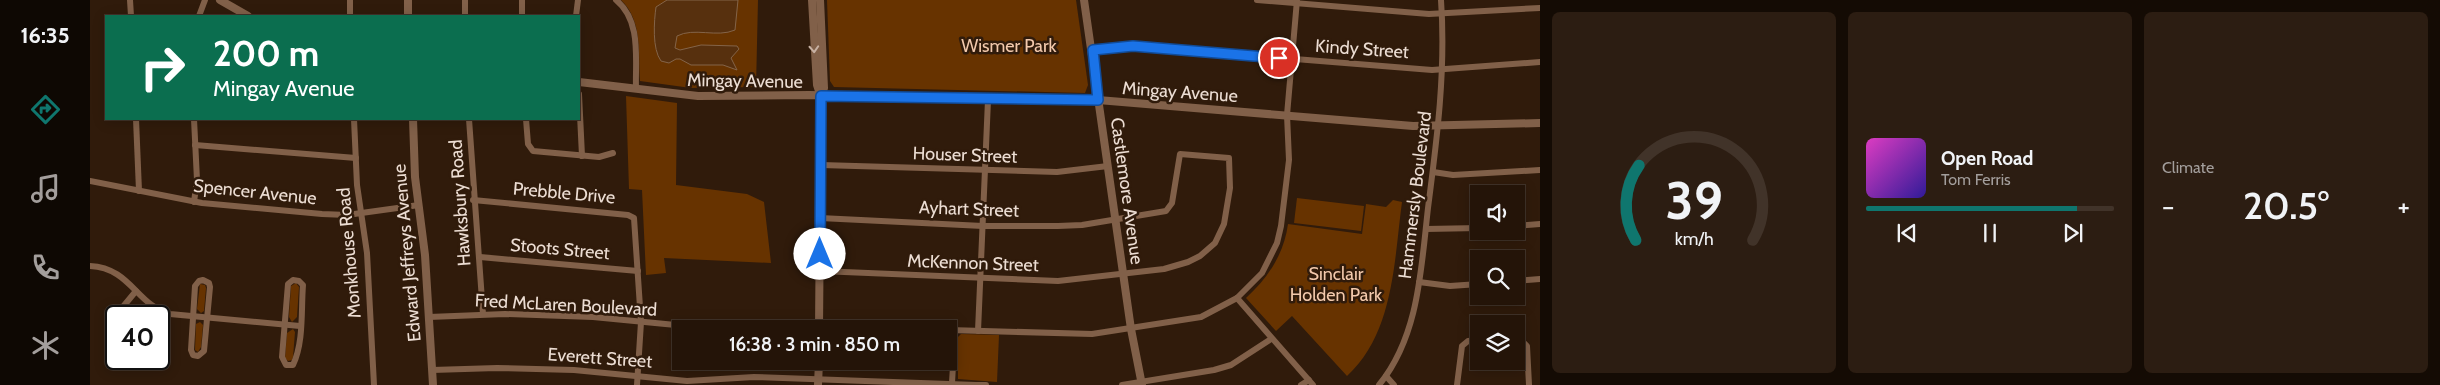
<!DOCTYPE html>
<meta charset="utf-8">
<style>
:root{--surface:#241408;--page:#2c1d12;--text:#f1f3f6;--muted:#a39e9c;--line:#413329;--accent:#0f766e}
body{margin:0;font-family:Cabin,sans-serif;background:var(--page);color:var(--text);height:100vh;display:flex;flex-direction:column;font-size:19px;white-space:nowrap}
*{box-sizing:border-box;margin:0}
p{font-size:16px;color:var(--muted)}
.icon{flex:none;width:28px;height:28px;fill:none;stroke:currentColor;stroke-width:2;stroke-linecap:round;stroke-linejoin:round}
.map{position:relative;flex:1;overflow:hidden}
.sheet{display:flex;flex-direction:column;gap:12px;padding:12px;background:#140b04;width:900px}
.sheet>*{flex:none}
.top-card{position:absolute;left:15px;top:15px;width:475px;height:105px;border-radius:0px;box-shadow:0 2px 12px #0003,0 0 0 1px var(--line);background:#0b6e4f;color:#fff;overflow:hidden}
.tools{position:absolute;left:1380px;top:185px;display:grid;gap:10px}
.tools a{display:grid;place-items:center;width:55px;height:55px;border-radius:0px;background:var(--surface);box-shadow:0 2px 12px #0003,0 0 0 1px var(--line);font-size:25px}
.speed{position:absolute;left:15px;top:305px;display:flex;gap:10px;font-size:25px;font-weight:700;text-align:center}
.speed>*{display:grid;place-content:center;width:65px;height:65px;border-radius:50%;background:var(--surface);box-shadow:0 2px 12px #0003,0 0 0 1px var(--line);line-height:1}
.speed .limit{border:2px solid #111;border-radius:8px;background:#fff;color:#111}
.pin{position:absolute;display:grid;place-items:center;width:42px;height:42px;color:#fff;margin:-21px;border:2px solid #fff;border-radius:50%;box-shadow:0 1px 5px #0007}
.me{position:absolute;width:55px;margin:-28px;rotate:0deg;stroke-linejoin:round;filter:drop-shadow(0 0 4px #0008)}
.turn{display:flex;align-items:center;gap:18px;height:105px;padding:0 25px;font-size:22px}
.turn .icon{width:65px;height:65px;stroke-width:2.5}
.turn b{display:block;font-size:35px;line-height:42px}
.big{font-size:38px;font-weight:600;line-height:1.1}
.sheet .tile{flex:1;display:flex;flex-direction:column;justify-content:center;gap:8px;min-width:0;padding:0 18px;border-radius:8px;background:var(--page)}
.sheet .dial{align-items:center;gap:0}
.dial svg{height:130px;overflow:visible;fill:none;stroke:var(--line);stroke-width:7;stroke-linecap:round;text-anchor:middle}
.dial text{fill:var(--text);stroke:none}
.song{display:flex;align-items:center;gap:15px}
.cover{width:60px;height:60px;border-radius:8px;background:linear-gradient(135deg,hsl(310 70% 55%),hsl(250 70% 35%))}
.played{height:5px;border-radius:2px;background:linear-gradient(90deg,var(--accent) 85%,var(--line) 85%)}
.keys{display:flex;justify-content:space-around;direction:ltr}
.heat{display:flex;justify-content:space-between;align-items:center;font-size:28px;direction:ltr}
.sheet .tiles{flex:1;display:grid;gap:12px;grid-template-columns:repeat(3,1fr)}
.trip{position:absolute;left:582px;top:320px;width:285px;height:50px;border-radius:0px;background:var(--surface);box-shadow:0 2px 12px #0003,0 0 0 1px var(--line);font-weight:600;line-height:50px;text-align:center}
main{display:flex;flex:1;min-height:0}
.tab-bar{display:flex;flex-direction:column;width:90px;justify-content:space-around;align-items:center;background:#0e0803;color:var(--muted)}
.tab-bar .icon{width:35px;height:35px}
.tab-bar .selected{color:var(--accent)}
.tab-bar b{font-size:22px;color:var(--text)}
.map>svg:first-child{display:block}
.green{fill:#673300}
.water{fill:#57300e;stroke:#846449}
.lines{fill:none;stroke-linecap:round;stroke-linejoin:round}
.minor{stroke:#816049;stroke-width:6}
.tertiary{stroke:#816049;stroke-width:8}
.oneway{stroke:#c7b1a3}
.route-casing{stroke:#114b97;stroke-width:12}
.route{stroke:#1a73e8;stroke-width:9}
.labels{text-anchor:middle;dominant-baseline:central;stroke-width:5;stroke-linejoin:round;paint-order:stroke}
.park-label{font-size:18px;fill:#f3c9ac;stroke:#301b0b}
.street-label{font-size:18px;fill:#ecddd3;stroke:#301b0b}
</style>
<main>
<nav class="tab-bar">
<b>16:35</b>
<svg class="icon selected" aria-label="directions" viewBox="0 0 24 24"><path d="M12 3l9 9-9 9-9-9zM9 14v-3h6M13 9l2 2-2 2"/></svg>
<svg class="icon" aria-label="music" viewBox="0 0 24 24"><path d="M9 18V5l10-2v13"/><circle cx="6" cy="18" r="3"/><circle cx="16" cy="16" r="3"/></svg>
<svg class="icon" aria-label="phone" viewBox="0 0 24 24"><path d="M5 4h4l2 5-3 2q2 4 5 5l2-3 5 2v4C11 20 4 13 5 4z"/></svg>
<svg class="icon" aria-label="climate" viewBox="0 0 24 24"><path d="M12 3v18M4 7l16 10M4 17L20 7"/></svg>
</nav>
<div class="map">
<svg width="1450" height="385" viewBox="0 0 1450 385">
<rect width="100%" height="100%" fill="#301b0b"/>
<g class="green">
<path d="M 531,0 L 671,0 L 668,0 L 666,87 L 601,88 L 550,81 C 548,53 553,21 531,0 Z"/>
<path d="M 737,0 L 986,0 L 998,85 L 995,93 L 744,87 L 740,81 Z"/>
<path d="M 536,96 L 587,103 L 586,185 L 657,194 L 674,202 L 681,263 L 574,258 L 576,273 L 556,275 L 552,190 L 539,189 Z"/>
<path d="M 1207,198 L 1274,206 L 1271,231 L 1204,223 Z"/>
<path d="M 1303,200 L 1312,202 C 1304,261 1304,333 1257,376 L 1202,316 L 1186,331 L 1156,298 C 1178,278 1194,254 1198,224 L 1272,234 L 1276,204 L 1296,207 Z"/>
<path d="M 206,283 L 209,287 L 207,317 L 202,322 L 199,317 L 201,286 Z"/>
<path d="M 110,284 L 115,285 L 116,288 L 114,311 L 111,313 L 107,309 Z"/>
<path d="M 110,322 L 113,325 L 111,347 L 108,352 L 105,350 L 106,324 Z"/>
<path d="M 203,329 L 205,332 L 203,357 L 202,360 L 198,361 L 195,358 L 197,333 Z"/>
<path d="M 871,334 L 909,335 L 907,382 L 868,379 L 868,337 Z"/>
</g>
<path class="water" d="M 577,0 L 648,0 L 645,30 C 627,38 604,27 587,36 L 585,48 L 590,50 L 611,45 L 647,46 L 649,49 L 641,58 L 647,70 L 633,65 L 601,65 L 590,59 L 586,59 L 579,63 L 571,61 C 562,49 564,21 566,7 Z"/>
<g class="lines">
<g class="minor">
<path d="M 40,0 L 41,16"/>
<path d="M 260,0 L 260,16"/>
<path d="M 432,0 L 432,16"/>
<path d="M 526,0 C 552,21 545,60 546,89"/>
<path d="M 1167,0 L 1339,14 L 1450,8"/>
<path d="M 109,16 L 115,0"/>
<path d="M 375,16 L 375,0"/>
<path d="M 486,16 L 488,0"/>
<path d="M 1003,50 L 1043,46 L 1342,70 L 1450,62"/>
<path d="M 489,94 L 492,156"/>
<path d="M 46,119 L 49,191"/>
<path d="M 104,119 L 107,180 L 104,202"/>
<path d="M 264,119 L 267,185 L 277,253 L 284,385"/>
<path d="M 379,119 L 393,314"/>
<path d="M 436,119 L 438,144 L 443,151 L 509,157 L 523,153"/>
<path d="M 105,145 L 266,158"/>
<path d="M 731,165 L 967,172 L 1018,166"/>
<path d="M 1343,172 L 1363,175 L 1450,170"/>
<path d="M 0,181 L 112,203 L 232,214 L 257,215 L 329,205"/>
<path d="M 383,200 L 538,215 L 544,218 L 551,322 L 547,385"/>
<path d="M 730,218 L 893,226 L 968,226 L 992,225 L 1076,211 L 1082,203 L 1090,154 L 1139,158 L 1140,188 L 1134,224 L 1125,243 L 1110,256 L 1098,262 L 1074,269 L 968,281 L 730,271"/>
<path d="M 1426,226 L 1450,224"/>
<path d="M 1336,229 L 1389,228"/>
<path d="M 390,257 L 548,271"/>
<path d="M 0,266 C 41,268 46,305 80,314 L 210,326"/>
<path d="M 113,280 L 119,283 L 120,287 L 114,351 L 108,356 L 103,355 L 101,350 L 105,286 L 109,281 Z"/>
<path d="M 203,280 L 209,281 L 213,285 C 211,310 214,342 203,365 L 196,365 L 192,357 L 198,284 Z"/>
<path d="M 1426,281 L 1450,279"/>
<path d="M 1329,282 L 1360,286 L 1389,284"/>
<path d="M 1147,298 L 1223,385"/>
<path d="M 339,317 L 415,314 L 503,317 L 596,326 L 657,323 L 821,329"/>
<path d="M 20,330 L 22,320 L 46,291"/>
<path d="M 859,330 L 1002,334 L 1111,317 L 1147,298 L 1172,273 L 1187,243 L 1191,226 L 1199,160 L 1197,115 L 1207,0"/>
<path d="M 888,331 L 898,100"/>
<path d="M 1426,338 L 1430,339 L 1437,346 L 1439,385"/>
<path d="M 342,370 L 407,368 L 484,370 L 597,381 L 664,377 L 886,385"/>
<path d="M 1296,376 L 1304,385"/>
<path d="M 862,383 L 865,330"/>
<path d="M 887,385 L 896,385"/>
<path d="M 1032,385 L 1124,370 L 1141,365 L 1181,339"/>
<path d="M 1211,385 L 1219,380"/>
<path d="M 1289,385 C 1329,336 1331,269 1338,208 C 1347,139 1356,70 1351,0"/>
<path d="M 1367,385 L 1372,346 L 1378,341 L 1389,340"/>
</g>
<g class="tertiary">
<path d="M 130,0 L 158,16"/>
<path d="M 722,0 L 727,85 L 731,97 L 729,329"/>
<path d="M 730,0 L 734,88 L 731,97"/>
<path d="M 994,0 L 1041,329 L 1052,385"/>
<path d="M 318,16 L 318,0"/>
<path d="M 489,82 L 608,96 L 719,95 L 1008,100 L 1323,126 L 1450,123"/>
<path d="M 323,119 L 325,177 L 335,255 L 343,385"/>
<path d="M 728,385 L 729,361"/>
</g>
</g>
<defs><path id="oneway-chevron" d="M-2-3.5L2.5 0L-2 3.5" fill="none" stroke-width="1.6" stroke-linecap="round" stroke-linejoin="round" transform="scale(1.25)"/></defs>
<use class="oneway" href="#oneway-chevron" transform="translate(724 49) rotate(87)"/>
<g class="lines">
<defs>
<path id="route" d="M 730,254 L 731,96 L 1008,100 L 1003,50 L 1043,46 L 1189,58"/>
</defs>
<use href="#route" class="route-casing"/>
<use href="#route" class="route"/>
</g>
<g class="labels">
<g class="park-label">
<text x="919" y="46">Wismer Park</text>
<text x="1246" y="274">Sinclair<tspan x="1246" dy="21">Holden Park</tspan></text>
</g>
<g class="street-label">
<text transform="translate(1272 49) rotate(4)">Kindy Street</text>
<text transform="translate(655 81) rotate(1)">Mingay Avenue</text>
<text transform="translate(1090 92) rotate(4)">Mingay Avenue</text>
<text transform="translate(875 155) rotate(2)">Houser Street</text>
<text transform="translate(1037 191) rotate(82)">Castlemore Avenue</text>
<text transform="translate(165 192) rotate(6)">Spencer Avenue</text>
<text transform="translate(474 193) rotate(5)">Prebble Drive</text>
<text transform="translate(1325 195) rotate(-83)">Hammersly Boulevard</text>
<text transform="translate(370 203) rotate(-94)">Hawksbury Road</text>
<text transform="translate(879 209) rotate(2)">Ayhart Street</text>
<text transform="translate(470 249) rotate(5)">Stoots Street</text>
<text transform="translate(259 253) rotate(-95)">Monkhouse Road</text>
<text transform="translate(317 253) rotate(-95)">Edward Jeffreys Avenue</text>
<text transform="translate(883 263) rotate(2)">McKennon Street</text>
<text transform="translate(476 305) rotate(3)">Fred McLaren Boulevard</text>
<text transform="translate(510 358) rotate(4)">Everett Street</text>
</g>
</g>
</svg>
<div class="tools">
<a><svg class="icon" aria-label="sound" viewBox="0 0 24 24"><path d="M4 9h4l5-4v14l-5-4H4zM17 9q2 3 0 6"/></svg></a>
<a><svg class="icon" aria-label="search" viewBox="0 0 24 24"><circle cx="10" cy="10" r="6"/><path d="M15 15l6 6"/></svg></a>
<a><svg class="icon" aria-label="layers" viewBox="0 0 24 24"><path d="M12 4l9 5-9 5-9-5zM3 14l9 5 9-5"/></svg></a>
</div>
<div class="speed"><div class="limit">40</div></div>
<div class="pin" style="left:1189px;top:58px;background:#d93025"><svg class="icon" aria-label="arrive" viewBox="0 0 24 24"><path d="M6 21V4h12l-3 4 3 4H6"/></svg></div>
<svg class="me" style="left:730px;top:254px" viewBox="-20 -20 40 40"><circle r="19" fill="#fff"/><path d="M0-13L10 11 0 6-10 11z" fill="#1a73e8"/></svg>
<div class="trip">16:38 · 3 min · 850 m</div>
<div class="top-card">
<div class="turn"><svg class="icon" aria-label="right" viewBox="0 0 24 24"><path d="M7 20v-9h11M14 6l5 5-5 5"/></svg><div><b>200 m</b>Mingay Avenue</div></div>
</div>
</div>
<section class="sheet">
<div class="tiles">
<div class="tile dial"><svg viewBox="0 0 100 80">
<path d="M14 69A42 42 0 1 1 86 69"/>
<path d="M14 69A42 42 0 0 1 16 23" stroke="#0f766e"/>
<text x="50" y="56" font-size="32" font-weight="700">39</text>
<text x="50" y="72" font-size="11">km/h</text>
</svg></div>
<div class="tile">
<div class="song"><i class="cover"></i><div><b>Open Road</b><p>Tom Ferris</p></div></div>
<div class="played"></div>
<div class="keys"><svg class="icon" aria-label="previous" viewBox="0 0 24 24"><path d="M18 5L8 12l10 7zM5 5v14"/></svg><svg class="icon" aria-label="pause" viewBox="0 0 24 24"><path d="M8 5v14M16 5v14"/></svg><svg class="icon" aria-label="next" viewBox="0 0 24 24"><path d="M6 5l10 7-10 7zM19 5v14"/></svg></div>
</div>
<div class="tile"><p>Climate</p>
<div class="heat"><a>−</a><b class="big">20.5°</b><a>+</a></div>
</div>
</div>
</section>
</main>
